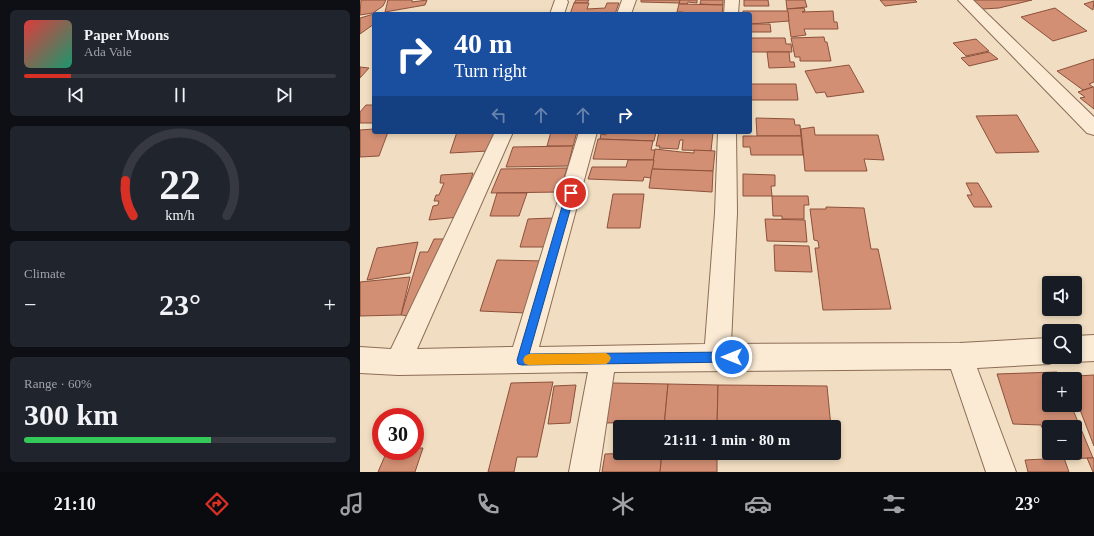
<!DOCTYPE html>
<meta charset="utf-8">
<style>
:root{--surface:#171b24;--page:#20242c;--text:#f1f3f6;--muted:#9ea1a6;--line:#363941;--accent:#d93025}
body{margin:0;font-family:Georgia,serif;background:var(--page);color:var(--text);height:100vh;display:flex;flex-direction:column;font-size:15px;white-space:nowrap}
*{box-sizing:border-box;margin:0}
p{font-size:13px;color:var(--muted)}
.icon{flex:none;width:22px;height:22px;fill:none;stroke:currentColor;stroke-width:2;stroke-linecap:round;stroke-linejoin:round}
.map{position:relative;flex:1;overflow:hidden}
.panel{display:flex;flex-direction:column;gap:10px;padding:10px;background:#0d0f14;width:360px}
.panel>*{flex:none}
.banner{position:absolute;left:12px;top:12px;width:380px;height:122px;border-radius:4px;box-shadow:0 2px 6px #0003;background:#1a4fa0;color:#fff;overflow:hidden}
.buttons{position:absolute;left:682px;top:276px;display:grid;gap:8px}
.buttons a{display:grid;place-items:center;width:40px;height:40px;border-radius:4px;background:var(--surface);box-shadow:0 2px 6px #0003;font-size:20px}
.speed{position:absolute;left:12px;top:408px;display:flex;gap:8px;font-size:20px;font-weight:700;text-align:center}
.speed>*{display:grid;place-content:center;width:52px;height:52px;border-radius:50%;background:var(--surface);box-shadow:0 2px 6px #0003;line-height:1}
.speed .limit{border:6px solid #d22;background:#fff;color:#111}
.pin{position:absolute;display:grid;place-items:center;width:34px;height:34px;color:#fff;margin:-17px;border:2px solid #fff;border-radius:50%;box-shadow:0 1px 4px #0007}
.me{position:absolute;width:44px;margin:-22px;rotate:270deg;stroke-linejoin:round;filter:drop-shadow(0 0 3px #0008)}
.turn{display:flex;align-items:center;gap:14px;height:84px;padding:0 16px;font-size:18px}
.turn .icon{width:52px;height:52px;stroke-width:2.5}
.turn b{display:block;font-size:28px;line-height:34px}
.lanes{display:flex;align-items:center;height:38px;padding:0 16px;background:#0003;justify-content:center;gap:20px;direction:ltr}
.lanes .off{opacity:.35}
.big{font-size:30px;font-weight:600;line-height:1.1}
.panel .card{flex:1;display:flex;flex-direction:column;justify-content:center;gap:6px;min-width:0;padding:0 14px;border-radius:6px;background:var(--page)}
.panel .dial{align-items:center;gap:0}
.dial svg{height:104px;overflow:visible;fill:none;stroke:var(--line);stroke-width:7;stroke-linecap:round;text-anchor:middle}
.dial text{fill:var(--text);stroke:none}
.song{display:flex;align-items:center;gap:12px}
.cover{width:48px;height:48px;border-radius:6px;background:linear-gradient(135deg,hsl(0 70% 55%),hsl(160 70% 35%))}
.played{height:4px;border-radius:2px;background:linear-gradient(90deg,var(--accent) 15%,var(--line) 15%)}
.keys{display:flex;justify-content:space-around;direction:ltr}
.heat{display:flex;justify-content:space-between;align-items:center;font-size:22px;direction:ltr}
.charge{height:6px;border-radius:3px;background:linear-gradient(90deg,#34c759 60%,var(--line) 0)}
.trip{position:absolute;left:253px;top:420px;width:228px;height:40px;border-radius:4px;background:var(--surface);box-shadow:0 2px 6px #0003;font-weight:600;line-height:40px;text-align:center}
.tabs{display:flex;height:64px;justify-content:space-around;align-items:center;background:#090b0e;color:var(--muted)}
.tabs .icon{width:28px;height:28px}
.tabs .active{color:var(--accent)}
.tabs b{font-size:18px;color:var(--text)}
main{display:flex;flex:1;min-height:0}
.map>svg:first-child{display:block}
.building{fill:#d28f74;stroke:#8d513b}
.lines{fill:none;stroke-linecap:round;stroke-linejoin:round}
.minor-casing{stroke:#8c6d57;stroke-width:2}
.minor{fill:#fbebd5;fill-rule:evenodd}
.route{fill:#1a73e8;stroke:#114b97}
.slow{fill:#f59e0b}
</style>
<main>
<section class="panel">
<div class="card">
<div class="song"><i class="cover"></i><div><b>Paper Moons</b><p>Ada Vale</p></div></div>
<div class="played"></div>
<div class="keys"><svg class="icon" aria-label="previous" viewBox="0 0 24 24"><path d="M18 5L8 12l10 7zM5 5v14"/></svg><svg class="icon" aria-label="pause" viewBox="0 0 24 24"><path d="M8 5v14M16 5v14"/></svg><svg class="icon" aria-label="next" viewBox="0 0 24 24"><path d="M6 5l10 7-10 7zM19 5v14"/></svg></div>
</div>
<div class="card dial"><svg viewBox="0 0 100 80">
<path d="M14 69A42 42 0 1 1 86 69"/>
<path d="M14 69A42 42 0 0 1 8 42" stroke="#d93025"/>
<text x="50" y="56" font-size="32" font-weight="700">22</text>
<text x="50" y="72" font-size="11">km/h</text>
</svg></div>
<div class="card"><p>Climate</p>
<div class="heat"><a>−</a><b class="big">23°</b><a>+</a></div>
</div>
<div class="card"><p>Range · 60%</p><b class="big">300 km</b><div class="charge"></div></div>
</section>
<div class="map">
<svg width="734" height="472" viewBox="0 0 734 472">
<rect width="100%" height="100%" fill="#f1ddc1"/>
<g class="building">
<path d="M 1,0 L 26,0 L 23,6 L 13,13 L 0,15 Z"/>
<path d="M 28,0 L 52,0 L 52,2 L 67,0 L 65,5 L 25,12 Z"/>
<path d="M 216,0 L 229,0 L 227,3 L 214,3 Z"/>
<path d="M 281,0 L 320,0 L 319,3 L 281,2 Z"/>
<path d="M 320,0 L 337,0 L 337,3 L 328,2 L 327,4 L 319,4 Z"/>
<path d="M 341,0 L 363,0 L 363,5 L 340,4 Z"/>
<path d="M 384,0 L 408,0 L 409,6 L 384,6 Z"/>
<path d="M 426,0 L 445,0 L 447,7 L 427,9 Z"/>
<path d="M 520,0 L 555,0 L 557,2 L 525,6 Z"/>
<path d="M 613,0 L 672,0 L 639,8 L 623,9 Z"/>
<path d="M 734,1 L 733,10 L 724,4 Z"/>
<path d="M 214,3 L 229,3 L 227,9 L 245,8 L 247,3 L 259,3 L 255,14 L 210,14 Z"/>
<path d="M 319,4 L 363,5 L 362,14 L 323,14 L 323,12 L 317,12 Z"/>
<path d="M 444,8 L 445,11 L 442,12 L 473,11 L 474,22 L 477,22 L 478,29 L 444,29 L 446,35 L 431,37 L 427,9 Z"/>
<path d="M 695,8 L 717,24 L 727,31 L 693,41 L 661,17 Z"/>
<path d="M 383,11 L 428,11 L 429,21 L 390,24 L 390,14 L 383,14 Z"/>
<path d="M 14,14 L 14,24 L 0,34 L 0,18 Z"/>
<path d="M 390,24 L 410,24 L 411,32 L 390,32 Z"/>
<path d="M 464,37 L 465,42 L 467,42 L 471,61 L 440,61 L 440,57 L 435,57 L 431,38 Z"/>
<path d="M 390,38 L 425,38 L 426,44 L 431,44 L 432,52 L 390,52 Z"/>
<path d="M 616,39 L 629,51 L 606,56 L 593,43 Z"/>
<path d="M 407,52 L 429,52 L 430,62 L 434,62 L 435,67 L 409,68 Z"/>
<path d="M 629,52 L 638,59 L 609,66 L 601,58 Z"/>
<path d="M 734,59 L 734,82 L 729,84 L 733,87 L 723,90 L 697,71 Z"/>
<path d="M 489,65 L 504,92 L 467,97 L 465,92 L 456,93 L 445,71 Z"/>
<path d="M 0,67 L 9,68 L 0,78 Z"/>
<path d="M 391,84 L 436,84 L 438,100 L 391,100 Z"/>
<path d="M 733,87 L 734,87 L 734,109 L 720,98 L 725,97 L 718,92 Z"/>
<path d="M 6,105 L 14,105 L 14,123 L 0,123 L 0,112 Z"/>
<path d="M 657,115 L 679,152 L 636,153 L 616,116 Z"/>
<path d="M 396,118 L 434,119 L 435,125 L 440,125 L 441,136 L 397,136 Z"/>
<path d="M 454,127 L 455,135 L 518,135 L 524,160 L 504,159 L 507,171 L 445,171 L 441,129 Z"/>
<path d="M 14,129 L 14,132 L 28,132 L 19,156 L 0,157 L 0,130 Z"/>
<path d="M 97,132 L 137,132 L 128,151 L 90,153 Z"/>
<path d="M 191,132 L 217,132 L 213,146 L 187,146 Z"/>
<path d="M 247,132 L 296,132 L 294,141 L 240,139 L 241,134 L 246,135 Z"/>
<path d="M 299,132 L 353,132 L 351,151 L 322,150 L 323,140 L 320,140 L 318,149 L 299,148 L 300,146 L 296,146 Z"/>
<path d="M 383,136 L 441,136 L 443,155 L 391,155 L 390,147 L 383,147 Z"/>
<path d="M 238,139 L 293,141 L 291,150 L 295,150 L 294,160 L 233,159 Z"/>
<path d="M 213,146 L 208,166 L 146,167 L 153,147 Z"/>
<path d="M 295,149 L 321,152 L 334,153 L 334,150 L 355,151 L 353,171 L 292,169 Z"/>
<path d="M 268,160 L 294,160 L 291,178 L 284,177 L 283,181 L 228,179 L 232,167 L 266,167 Z"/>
<path d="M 207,168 L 200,192 L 131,193 L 141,169 Z"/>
<path d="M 292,169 L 353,171 L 352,192 L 289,188 Z"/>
<path d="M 113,173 L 99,217 L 69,220 L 73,206 L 78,205 L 79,201 L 74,201 L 76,195 L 79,195 L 84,183 L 80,183 L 81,175 Z"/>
<path d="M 383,174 L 415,175 L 415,186 L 411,186 L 412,196 L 383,196 Z"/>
<path d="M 606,183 L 618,183 L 632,207 L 614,207 L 607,195 L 612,195 Z"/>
<path d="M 137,193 L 167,193 L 159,216 L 130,216 Z"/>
<path d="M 253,194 L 284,194 L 280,228 L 247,228 Z"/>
<path d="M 412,196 L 448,196 L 449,205 L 444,205 L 444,219 L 422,219 L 422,216 L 413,216 Z"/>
<path d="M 466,207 L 504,208 L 511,249 L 518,249 L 531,309 L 463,310 L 455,248 L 459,248 L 458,241 L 454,240 L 450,209 L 466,209 Z"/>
<path d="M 193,218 L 185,247 L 160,247 L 168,219 Z"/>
<path d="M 405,219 L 445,220 L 447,242 L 407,241 Z"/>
<path d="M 74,239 L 89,239 L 51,316 L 41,315 L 60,252 L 68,252 Z"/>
<path d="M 58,242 L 50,273 L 7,280 L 17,248 Z"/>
<path d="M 414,245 L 449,246 L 452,272 L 415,271 Z"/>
<path d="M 137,260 L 184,261 L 166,313 L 120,311 Z"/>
<path d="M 50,277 L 41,315 L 0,316 L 0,282 Z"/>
<path d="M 697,372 L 701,379 L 689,379 L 689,405 L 711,405 L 733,458 L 694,459 L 692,453 L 715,453 L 715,427 L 689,427 L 689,444 L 681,425 L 653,424 L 637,374 Z"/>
<path d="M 734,375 L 734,446 L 717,402 L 715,402 L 715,379 L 701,379 L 700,377 Z"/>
<path d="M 193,382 L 177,457 L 157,457 L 154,472 L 128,472 L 151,383 Z"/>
<path d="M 252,383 L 308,384 L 304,427 L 295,427 L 295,422 L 246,423 Z"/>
<path d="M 308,384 L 358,385 L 357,427 L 304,427 Z"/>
<path d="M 216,385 L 210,423 L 188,424 L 194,386 Z"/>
<path d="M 358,385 L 467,386 L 471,427 L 357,427 Z"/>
<path d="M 55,448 L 63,448 L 55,472 L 18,472 L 27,451 L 55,451 Z"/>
<path d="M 276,453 L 302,453 L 300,472 L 242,472 L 245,454 Z"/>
<path d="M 302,453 L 357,453 L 357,472 L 300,472 Z"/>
<path d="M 704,458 L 709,472 L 668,472 L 665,460 Z"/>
<path d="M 727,458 L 734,458 L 734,472 L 733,472 Z"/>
</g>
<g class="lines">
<defs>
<g id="minor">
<path d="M 195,0 L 207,0 L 208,2 L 204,14 L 190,14 Z"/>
<path d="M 262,0 L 276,0 L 271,14 L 257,14 Z"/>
<path d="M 365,0 L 379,0 L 378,14 L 364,14 Z"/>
<path d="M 598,0 L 613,0 L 734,117 L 734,135 L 727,133 Z"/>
<path d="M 135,132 L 153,132 L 57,349 L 153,347 L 219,132 L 237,132 L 179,347 L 345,344 L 355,213 L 358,132 L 376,132 L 377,213 L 371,344 L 600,343 L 689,338 L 689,357 L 699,357 L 698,360 L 689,364 L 617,368 L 656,472 L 626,472 L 591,369 L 254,372 L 239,472 L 209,472 L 228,372 L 38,375 L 0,373 L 0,347 L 31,349 Z"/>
<path d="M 734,335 L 734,361 L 715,362 L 706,358 L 715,357 L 715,336 Z"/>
</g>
</defs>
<use href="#minor" class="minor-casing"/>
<use href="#minor" class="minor"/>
</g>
<path class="route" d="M 211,189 L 215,193 L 169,354 L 372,352 L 376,353 L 378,357 L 376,361 L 372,362 L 162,365 L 158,364 L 157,360 L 206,193 Z"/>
<path class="slow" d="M 246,353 L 249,355 L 251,358 L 249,362 L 246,364 L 169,365 L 165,364 L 163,360 L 165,356 L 169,354 Z"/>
</svg>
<div class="buttons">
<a><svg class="icon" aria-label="sound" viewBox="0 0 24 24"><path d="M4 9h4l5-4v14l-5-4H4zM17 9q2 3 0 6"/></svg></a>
<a><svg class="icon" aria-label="search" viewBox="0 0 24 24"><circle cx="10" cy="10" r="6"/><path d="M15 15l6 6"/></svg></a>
<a>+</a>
<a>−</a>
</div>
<div class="speed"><div class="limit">30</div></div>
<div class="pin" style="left:211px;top:193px;background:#d93025"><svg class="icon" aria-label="arrive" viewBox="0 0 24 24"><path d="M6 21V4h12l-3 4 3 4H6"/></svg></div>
<svg class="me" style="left:372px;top:357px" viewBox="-20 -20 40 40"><circle r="17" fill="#1a73e8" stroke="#fff" stroke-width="3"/><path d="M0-11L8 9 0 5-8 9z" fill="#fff"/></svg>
<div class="trip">21:11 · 1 min · 80 m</div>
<div class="banner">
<div class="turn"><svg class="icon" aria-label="right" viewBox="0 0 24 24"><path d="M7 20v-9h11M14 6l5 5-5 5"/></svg><div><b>40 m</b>Turn right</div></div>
<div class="lanes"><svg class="icon off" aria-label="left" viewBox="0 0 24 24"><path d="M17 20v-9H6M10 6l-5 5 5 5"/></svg><svg class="icon off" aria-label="ahead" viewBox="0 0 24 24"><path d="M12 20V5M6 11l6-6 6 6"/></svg><svg class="icon off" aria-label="ahead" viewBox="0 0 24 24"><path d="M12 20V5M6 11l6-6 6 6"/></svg><svg class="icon" aria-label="right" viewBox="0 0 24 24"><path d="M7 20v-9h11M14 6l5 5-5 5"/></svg></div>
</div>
</div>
</main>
<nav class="tabs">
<b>21:10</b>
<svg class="icon active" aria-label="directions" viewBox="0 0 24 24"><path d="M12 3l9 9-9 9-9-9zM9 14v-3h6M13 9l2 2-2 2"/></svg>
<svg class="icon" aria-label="music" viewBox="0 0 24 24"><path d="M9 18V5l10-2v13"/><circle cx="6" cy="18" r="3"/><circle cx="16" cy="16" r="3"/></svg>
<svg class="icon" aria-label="phone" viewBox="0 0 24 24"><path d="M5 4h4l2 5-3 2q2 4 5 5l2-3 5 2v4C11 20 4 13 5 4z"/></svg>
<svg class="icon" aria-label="climate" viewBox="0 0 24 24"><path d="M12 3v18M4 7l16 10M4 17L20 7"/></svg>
<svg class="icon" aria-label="car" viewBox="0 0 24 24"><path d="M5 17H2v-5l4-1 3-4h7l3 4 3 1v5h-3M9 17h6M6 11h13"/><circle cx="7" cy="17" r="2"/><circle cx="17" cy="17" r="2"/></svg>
<svg class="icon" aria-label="filters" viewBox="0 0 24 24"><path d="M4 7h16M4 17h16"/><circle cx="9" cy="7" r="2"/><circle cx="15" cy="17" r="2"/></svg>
<b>23°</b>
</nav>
